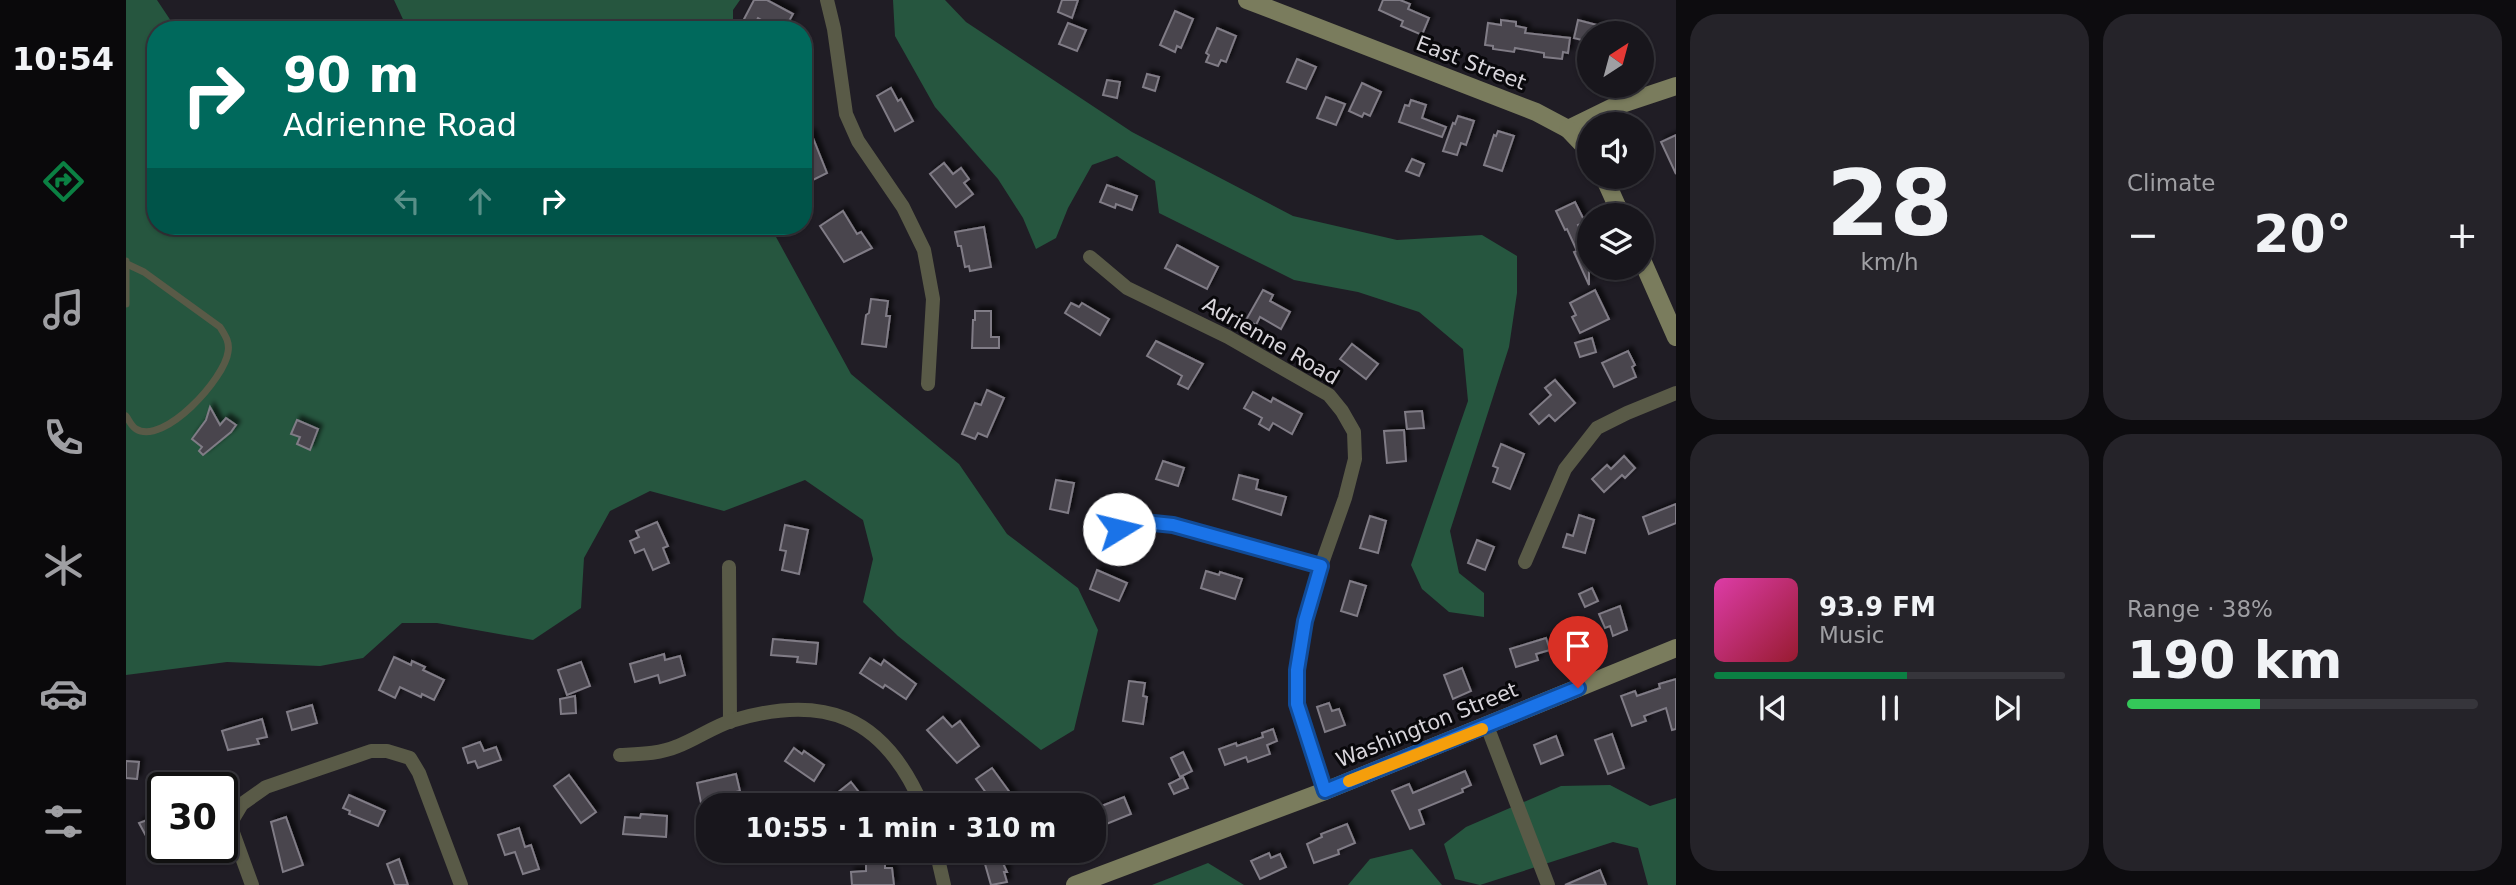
<!DOCTYPE html>
<meta charset="utf-8">
<style>
:root{--surface:#18161c;--page:#252329;--text:#f1f3f6;--muted:#9f9fa3;--line:#36353b;--accent:#0b8043}
body{margin:0;font-family:"DejaVu Sans",sans-serif;background:var(--page);color:var(--text);height:100vh;display:flex;flex-direction:column;font-size:26px;white-space:nowrap}
*{box-sizing:border-box;margin:0}
p{font-size:23px;color:var(--muted)}
.icon{flex:none;width:38px;height:38px;fill:none;stroke:currentColor;stroke-width:2;stroke-linecap:round;stroke-linejoin:round}
.map{position:relative;flex:1;overflow:hidden}
.details{display:flex;flex-direction:column;gap:14px;padding:14px;background:#0d0c0f;width:840px}
.details>*{flex:none}
.hud{position:absolute;left:21px;top:21px;width:665px;height:214px;border-radius:28px;box-shadow:0 2px 5px #0004,0 0 0 2px var(--line);background:#00695c;color:#fff;overflow:hidden}
.needle{width:46px;rotate:36deg}
.tools{position:absolute;left:1451px;top:21px;display:grid;gap:14px}
.tools a{display:grid;place-items:center;width:77px;height:77px;border-radius:50%;background:var(--surface);box-shadow:0 2px 5px #0004,0 0 0 2px var(--line);font-size:35px}
.speed{position:absolute;left:21px;top:772px;display:flex;gap:14px;font-size:35px;font-weight:700;text-align:center}
.speed>*{display:grid;place-content:center;width:91px;height:91px;border-radius:50%;background:var(--surface);box-shadow:0 2px 5px #0004,0 0 0 2px var(--line);line-height:1}
.speed .limit{border:4px solid #111;border-radius:10px;background:#fff;color:#111}
.pin{position:absolute;display:grid;place-items:center;width:60px;height:60px;color:#fff;margin:-72px -30px;border-radius:50% 50% 50% 0;rotate:-45deg;box-shadow:0 0 7px #0007}
.pin .icon{rotate:45deg}
.me{position:absolute;width:77px;margin:-38px;rotate:81deg;stroke-linejoin:round;filter:drop-shadow(0 0 5px #0008)}
.turn{display:flex;align-items:center;gap:24px;height:147px;padding:0 21px;font-size:32px}
.turn .icon{width:91px;height:91px;stroke-width:2.5}
.turn b{display:block;font-size:49px;line-height:60px}
.lanes{display:flex;align-items:center;height:66px;padding:0 21px;background:#0003;justify-content:center;gap:35px;direction:ltr}
.lanes .off{opacity:.35}
.big{font-size:52px;font-weight:800;line-height:1.1}
.details .card{flex:1;display:flex;flex-direction:column;justify-content:center;gap:10px;min-width:0;padding:0 24px;border-radius:28px;background:var(--page)}
.details .dial{align-items:center;gap:0}
.dial b{font-size:91px;line-height:1}
.song{display:flex;align-items:center;gap:21px}
.cover{width:84px;height:84px;border-radius:10px;background:linear-gradient(135deg,hsl(320 70% 55%),hsl(350 70% 35%))}
.played{height:7px;border-radius:4px;background:linear-gradient(90deg,var(--accent) 55%,var(--line) 55%)}
.keys{display:flex;justify-content:space-around;direction:ltr}
.heat{display:flex;justify-content:space-between;align-items:center;font-size:38px;direction:ltr}
.charge{height:10px;border-radius:5px;background:linear-gradient(90deg,#34c759 38%,var(--line) 0)}
.details .tiles{flex:1;display:grid;gap:14px;grid-template-columns:repeat(2,1fr)}
.trip{position:absolute;left:570px;top:793px;width:410px;height:70px;border-radius:28px;background:var(--surface);box-shadow:0 2px 5px #0004,0 0 0 2px var(--line);font-weight:800;line-height:70px;text-align:center}
main{display:flex;flex:1;min-height:0}
.tab-bar{display:flex;flex-direction:column;width:126px;justify-content:space-around;align-items:center;background:#0a090b;color:var(--muted)}
.tab-bar .icon{width:49px;height:49px}
.tab-bar .current{color:var(--accent)}
.tab-bar b{font-size:32px;color:var(--text)}
.map>svg:first-child{display:block}
.forest{fill:#26563f}
.building{fill:#48444d;stroke:#807c86;stroke-width:2;filter:url(#shadow)}
.lines{fill:none;stroke-linecap:round;stroke-linejoin:round}
.lane{stroke:#595a47;stroke-width:7}
.street{stroke:#595a47;stroke-width:14}
.secondary{stroke:#7a7c5d;stroke-width:18}
.route-casing{stroke:#114b97;stroke-width:18}
.route{stroke:#1a73e8;stroke-width:12}
.slow{stroke:#f59e0b;stroke-width:12}
.labels{text-anchor:middle;dominant-baseline:central;stroke-width:6;stroke-linejoin:round;paint-order:stroke}
.street-label{font-size:21px;fill:#d9d6dc;stroke:#09080b}
</style>
<main>
<nav class="tab-bar">
<b>10:54</b>
<svg class="icon current" aria-label="directions" viewBox="0 0 24 24"><path d="M12 3l9 9-9 9-9-9zM9 14v-3h6M13 9l2 2-2 2"/></svg>
<svg class="icon" aria-label="music" viewBox="0 0 24 24"><path d="M9 18V5l10-2v13"/><circle cx="6" cy="18" r="3"/><circle cx="16" cy="16" r="3"/></svg>
<svg class="icon" aria-label="phone" viewBox="0 0 24 24"><path d="M5 4h4l2 5-3 2q2 4 5 5l2-3 5 2v4C11 20 4 13 5 4z"/></svg>
<svg class="icon" aria-label="climate" viewBox="0 0 24 24"><path d="M12 3v18M4 7l16 10M4 17L20 7"/></svg>
<svg class="icon" aria-label="car" viewBox="0 0 24 24"><path d="M5 17H2v-5l4-1 3-4h7l3 4 3 1v5h-3M9 17h6M6 11h13"/><circle cx="7" cy="17" r="2"/><circle cx="17" cy="17" r="2"/></svg>
<svg class="icon" aria-label="filters" viewBox="0 0 24 24"><path d="M4 7h16M4 17h16"/><circle cx="9" cy="7" r="2"/><circle cx="15" cy="17" r="2"/></svg>
</nav>
<div class="map">
<svg width="1550" height="885" viewBox="0 0 1550 885">
<defs>
<filter id="shadow"><feDropShadow dx="4" dy="-4" stdDeviation="2" flood-color="#0009"/></filter>
</defs>
<rect width="100%" height="100%" fill="#201d25"/>
<g class="forest">
<path d="M 0,0 L 31,0 L 51,30 L 30,30 L 30,226 L 644,226 L 725,374 L 833,464 L 881,534 L 952,588 L 972,630 L 948,730 L 915,750 L 772,636 L 737,602 L 747,559 L 737,520 L 679,480 L 598,511 L 524,491 L 484,511 L 458,558 L 455,608 L 407,640 L 311,623 L 276,623 L 237,658 L 194,666 L 101,662 L 0,675 Z"/>
<path d="M 268,0 L 614,0 L 607,10 L 607,30 L 282,30 Z"/>
<path d="M 767,0 L 819,0 L 840,22 L 1006,132 L 1167,216 L 1271,240 L 1356,235 L 1391,256 L 1391,293 L 1383,347 L 1324,531 L 1333,573 L 1358,593 L 1358,617 L 1323,612 L 1296,589 L 1285,565 L 1342,401 L 1337,349 L 1293,312 L 1232,292 L 1168,280 L 1033,213 L 1029,181 L 991,156 L 966,165 L 942,208 L 930,238 L 910,249 L 897,218 L 872,179 L 809,107 L 769,36 Z"/>
<path d="M 1484,785 L 1524,806 L 1550,798 L 1550,885 L 1522,885 L 1512,848 L 1487,842 L 1354,885 L 1329,879 L 1318,844 L 1340,827 L 1435,786 Z"/>
<path d="M 1286,849 L 1316,885 L 1222,885 L 1244,859 Z"/>
<path d="M 1082,863 L 1118,885 L 1026,885 Z"/>
</g>
<g class="building">
<path d="M 628,0 L 641,0 L 667,14 L 658,30 L 653,30 L 632,18 L 626,29 L 616,23 Z"/>
<path d="M 936,0 L 952,0 L 946,18 L 932,12 Z"/>
<path d="M 1257,0 L 1274,0 L 1284,4 L 1282,9 L 1303,18 L 1296,35 L 1275,26 L 1277,21 L 1253,10 Z"/>
<path d="M 1049,11 L 1067,19 L 1055,48 L 1051,46 L 1049,52 L 1034,45 Z"/>
<path d="M 1375,20 L 1390,22 L 1390,26 L 1400,28 L 1399,33 L 1444,38 L 1442,53 L 1437,52 L 1436,59 L 1418,57 L 1418,53 L 1389,48 L 1388,52 L 1367,49 L 1367,46 L 1359,45 L 1362,23 L 1375,25 Z"/>
<path d="M 1452,20 L 1486,29 L 1485,33 L 1463,33 L 1463,42 L 1448,38 Z"/>
<path d="M 942,23 L 960,30 L 951,51 L 933,44 Z"/>
<path d="M 1091,28 L 1110,36 L 1100,62 L 1095,60 L 1092,66 L 1080,62 L 1083,55 L 1080,53 Z"/>
<path d="M 1171,59 L 1190,67 L 1180,89 L 1161,82 Z"/>
<path d="M 1021,74 L 1033,77 L 1029,91 L 1017,87 Z"/>
<path d="M 981,80 L 994,82 L 991,98 L 977,95 Z"/>
<path d="M 1236,83 L 1255,92 L 1244,116 L 1238,113 L 1236,117 L 1223,111 Z"/>
<path d="M 765,88 L 772,101 L 775,99 L 787,121 L 769,131 L 751,96 Z"/>
<path d="M 1200,97 L 1219,104 L 1210,125 L 1191,118 Z"/>
<path d="M 1285,100 L 1300,105 L 1296,118 L 1320,127 L 1316,137 L 1273,122 L 1279,105 L 1283,106 Z"/>
<path d="M 1332,116 L 1348,121 L 1340,145 L 1335,143 L 1331,155 L 1317,151 L 1327,123 L 1329,124 Z"/>
<path d="M 1372,131 L 1388,136 L 1376,171 L 1358,165 L 1368,135 L 1370,136 Z"/>
<path d="M 685,133 L 701,173 L 687,180 L 677,160 L 677,137 Z"/>
<path d="M 1550,135 L 1550,174 L 1535,142 Z"/>
<path d="M 1286,159 L 1298,164 L 1293,176 L 1280,171 Z"/>
<path d="M 818,163 L 827,174 L 835,168 L 843,179 L 838,183 L 847,194 L 830,207 L 804,174 Z"/>
<path d="M 981,185 L 1011,196 L 1006,210 L 990,204 L 989,208 L 974,202 Z"/>
<path d="M 1449,202 L 1459,222 L 1452,225 L 1463,245 L 1463,285 L 1448,252 L 1451,251 L 1441,229 L 1439,230 L 1430,211 Z"/>
<path d="M 717,211 L 731,234 L 735,232 L 746,248 L 718,262 L 694,226 Z"/>
<path d="M 858,227 L 865,267 L 844,271 L 843,266 L 839,267 L 835,246 L 832,246 L 829,232 Z"/>
<path d="M 1051,245 L 1092,267 L 1081,289 L 1039,268 Z"/>
<path d="M 1137,290 L 1147,295 L 1144,301 L 1164,312 L 1155,329 L 1134,317 L 1130,325 L 1120,320 Z"/>
<path d="M 1469,290 L 1483,319 L 1454,333 L 1446,317 L 1450,315 L 1444,303 Z"/>
<path d="M 745,299 L 762,301 L 760,316 L 764,316 L 760,347 L 736,344 L 740,315 L 743,313 Z"/>
<path d="M 945,303 L 953,307 L 956,303 L 983,319 L 974,335 L 939,313 Z"/>
<path d="M 849,311 L 865,311 L 865,337 L 873,337 L 873,348 L 846,348 L 847,320 L 849,320 Z"/>
<path d="M 1466,338 L 1470,352 L 1454,357 L 1449,343 Z"/>
<path d="M 1030,341 L 1077,364 L 1062,389 L 1052,384 L 1056,376 L 1021,356 Z"/>
<path d="M 1226,344 L 1252,364 L 1240,379 L 1214,359 Z"/>
<path d="M 1502,351 L 1509,365 L 1506,367 L 1510,377 L 1488,387 L 1476,363 Z"/>
<path d="M 1429,380 L 1449,403 L 1429,421 L 1423,415 L 1413,424 L 1404,414 L 1425,395 L 1419,388 Z"/>
<path d="M 861,390 L 878,398 L 861,437 L 852,433 L 849,439 L 836,434 L 849,403 L 855,405 Z"/>
<path d="M 1127,392 L 1145,402 L 1147,398 L 1176,414 L 1166,434 L 1147,423 L 1143,430 L 1133,424 L 1136,418 L 1118,408 Z"/>
<path d="M 84,407 L 94,425 L 100,418 L 110,425 L 105,432 L 77,455 L 73,451 L 76,447 L 66,439 L 80,420 Z"/>
<path d="M 1296,411 L 1298,428 L 1281,429 L 1279,412 Z"/>
<path d="M 171,420 L 192,429 L 184,450 L 171,444 L 174,437 L 165,434 Z"/>
<path d="M 1278,430 L 1280,461 L 1261,463 L 1258,431 Z"/>
<path d="M 1375,444 L 1398,454 L 1384,489 L 1367,482 L 1372,468 L 1367,466 Z"/>
<path d="M 1498,456 L 1509,468 L 1499,478 L 1496,475 L 1478,492 L 1466,479 L 1481,465 L 1485,469 Z"/>
<path d="M 1037,461 L 1058,468 L 1052,486 L 1030,479 Z"/>
<path d="M 1113,475 L 1132,480 L 1130,489 L 1160,497 L 1155,515 L 1107,499 Z"/>
<path d="M 930,480 L 948,483 L 942,513 L 924,509 Z"/>
<path d="M 1550,504 L 1550,523 L 1523,534 L 1517,517 Z"/>
<path d="M 1453,515 L 1468,520 L 1459,553 L 1437,547 L 1441,534 L 1447,536 Z"/>
<path d="M 1244,516 L 1260,521 L 1252,553 L 1234,548 Z"/>
<path d="M 531,522 L 542,546 L 537,548 L 543,563 L 527,570 L 518,549 L 509,553 L 504,541 L 513,537 L 510,531 Z"/>
<path d="M 659,525 L 682,530 L 673,574 L 656,570 L 660,551 L 654,550 Z"/>
<path d="M 1351,540 L 1368,547 L 1359,570 L 1342,563 Z"/>
<path d="M 971,570 L 1001,583 L 993,601 L 964,589 Z"/>
<path d="M 1080,571 L 1093,575 L 1094,572 L 1116,579 L 1109,599 L 1075,588 Z"/>
<path d="M 1224,581 L 1240,586 L 1231,616 L 1215,611 Z"/>
<path d="M 1466,588 L 1472,601 L 1459,607 L 1453,594 Z"/>
<path d="M 1494,606 L 1501,630 L 1487,636 L 1484,626 L 1479,628 L 1473,614 Z"/>
<path d="M 1420,638 L 1424,650 L 1410,654 L 1412,660 L 1390,667 L 1384,649 Z"/>
<path d="M 647,639 L 692,643 L 690,664 L 671,662 L 672,657 L 645,655 Z"/>
<path d="M 538,654 L 539,660 L 554,656 L 559,675 L 534,683 L 532,675 L 509,682 L 504,664 Z"/>
<path d="M 268,657 L 285,665 L 286,661 L 299,667 L 297,670 L 318,680 L 308,700 L 296,694 L 295,697 L 274,687 L 269,698 L 253,690 Z"/>
<path d="M 744,658 L 755,665 L 758,660 L 790,684 L 780,699 L 759,685 L 757,688 L 734,673 Z"/>
<path d="M 455,662 L 464,686 L 441,695 L 432,670 Z"/>
<path d="M 1336,668 L 1345,691 L 1327,699 L 1318,675 Z"/>
<path d="M 1550,679 L 1550,729 L 1546,730 L 1540,708 L 1518,716 L 1520,721 L 1506,726 L 1495,696 L 1509,691 L 1511,696 L 1534,688 L 1533,684 Z"/>
<path d="M 1003,681 L 1019,683 L 1017,696 L 1021,697 L 1017,724 L 997,721 Z"/>
<path d="M 449,696 L 450,713 L 435,714 L 434,699 Z"/>
<path d="M 1203,703 L 1206,711 L 1213,709 L 1219,725 L 1199,732 L 1191,707 Z"/>
<path d="M 186,705 L 191,723 L 166,730 L 161,712 Z"/>
<path d="M 817,717 L 826,727 L 834,721 L 853,746 L 831,763 L 801,730 Z"/>
<path d="M 136,719 L 141,737 L 131,739 L 133,744 L 102,750 L 96,731 Z"/>
<path d="M 1147,729 L 1151,741 L 1141,745 L 1144,754 L 1122,762 L 1120,757 L 1099,765 L 1093,749 L 1110,743 L 1111,746 L 1137,737 L 1136,733 Z"/>
<path d="M 1486,734 L 1498,768 L 1482,774 L 1469,740 Z"/>
<path d="M 1430,736 L 1437,755 L 1415,764 L 1408,745 Z"/>
<path d="M 354,742 L 358,751 L 370,747 L 375,760 L 352,768 L 349,761 L 342,763 L 337,748 Z"/>
<path d="M 668,748 L 676,754 L 678,751 L 698,765 L 688,781 L 659,761 Z"/>
<path d="M 1057,752 L 1066,771 L 1054,777 L 1045,758 Z"/>
<path d="M 0,761 L 13,762 L 11,779 L 0,778 Z"/>
<path d="M 866,768 L 893,805 L 869,805 L 850,779 Z"/>
<path d="M 1339,771 L 1345,785 L 1336,789 L 1337,792 L 1293,810 L 1298,824 L 1284,829 L 1266,791 L 1283,784 L 1287,793 Z"/>
<path d="M 610,774 L 614,791 L 589,797 L 590,805 L 576,808 L 571,783 Z"/>
<path d="M 443,775 L 470,812 L 455,823 L 428,786 Z"/>
<path d="M 1057,777 L 1062,788 L 1048,794 L 1043,784 Z"/>
<path d="M 725,782 L 743,805 L 696,805 Z"/>
<path d="M 223,795 L 259,811 L 252,826 L 223,814 L 224,811 L 217,808 Z"/>
<path d="M 998,797 L 1005,814 L 968,829 L 968,809 Z"/>
<path d="M 515,814 L 541,816 L 540,837 L 497,834 L 499,817 L 514,818 Z"/>
<path d="M 32,816 L 37,827 L 37,843 L 26,847 L 13,823 Z"/>
<path d="M 160,817 L 177,865 L 157,872 L 145,822 Z"/>
<path d="M 1221,824 L 1229,843 L 1212,850 L 1213,854 L 1188,863 L 1181,844 L 1196,837 L 1195,834 Z"/>
<path d="M 393,828 L 399,847 L 405,845 L 413,869 L 397,874 L 389,852 L 379,855 L 372,835 Z"/>
<path d="M 855,850 L 871,850 L 881,872 L 878,872 L 881,882 L 865,885 Z"/>
<path d="M 1143,853 L 1145,858 L 1154,854 L 1160,867 L 1134,879 L 1125,861 Z"/>
<path d="M 273,859 L 282,885 L 269,885 L 261,864 Z"/>
<path d="M 759,861 L 759,868 L 766,868 L 768,885 L 726,885 L 725,872 L 740,871 L 740,863 Z"/>
<path d="M 1474,870 L 1480,885 L 1439,885 Z"/>
</g>
<g class="lines">
<g class="lane">
<path d="M 0,304 L 0,261"/>
<path d="M 0,416 C 3,420 5,426 10,429 C 38,446 99,378 102,352 C 104,342 99,335 94,327 L 18,272 L 1,264"/>
</g>
<g class="street">
<path d="M 701,0 L 708,29 L 720,114 L 732,141 L 777,207 L 798,250 L 807,299 L 802,384"/>
<path d="M 964,257 L 1001,288 L 1102,337 L 1203,395 L 1216,411 L 1228,432 L 1229,459 L 1219,498 L 1195,566 L 1179,621 L 1171,670 L 1171,704 L 1199,791"/>
<path d="M 994,529 L 1018,522 L 1047,525 L 1195,566"/>
<path d="M 1399,562 L 1439,469 L 1471,428 L 1501,413 L 1550,393"/>
<path d="M 603,567 L 604,722"/>
<path d="M 1361,726 L 1422,885"/>
<path d="M 494,755 C 514,754 533,754 552,746 C 570,739 587,727 605,721 C 697,693 757,715 796,805"/>
<path d="M 810,850 L 818,885"/>
<path d="M 126,885 L 106,830 L 107,819 L 116,804 L 140,787 L 245,751 L 261,751 L 284,758 L 293,773 L 335,885"/>
</g>
<g class="secondary">
<path d="M 1121,0 L 1410,112 L 1442,129 L 1487,107 L 1550,86"/>
<path d="M 1442,129 L 1463,151"/>
<path d="M 1478,177 L 1495,215"/>
<path d="M 1516,260 L 1550,337"/>
<path d="M 949,885 L 1199,791 L 1550,648"/>
</g>
</g>
<g class="lines">
<defs>
<path id="route" d="M 993,529 L 1018,522 L 1047,525 L 1195,566 L 1179,621 L 1171,670 L 1171,704 L 1199,791 L 1452,688"/>
</defs>
<use href="#route" class="route-casing"/>
<use href="#route" class="route"/>
<path class="slow" d="M 1223,781 L 1356,729"/>
</g>
<g class="labels">
<g class="street-label">
<text transform="translate(1345 63) rotate(21)">East Street</text>
<text transform="translate(1145 341) rotate(30)">Adrienne Road</text>
<text transform="translate(1301 725) rotate(-22)">Washington Street</text>
</g>
</g>
</svg>
<div class="tools">
<a><svg class="needle" viewBox="-14 -14 28 28"><path d="M0-13l5 13h-10z" fill="#e53935"/><path d="M0 13l5-13h-10z" fill="#9f9fa3"/></svg></a>
<a><svg class="icon" aria-label="sound" viewBox="0 0 24 24"><path d="M4 9h4l5-4v14l-5-4H4zM17 9q2 3 0 6"/></svg></a>
<a><svg class="icon" aria-label="layers" viewBox="0 0 24 24"><path d="M12 4l9 5-9 5-9-5zM3 14l9 5 9-5"/></svg></a>
</div>
<div class="speed"><div class="limit">30</div></div>
<div class="pin" style="left:1452px;top:688px;background:#d93025"><svg class="icon" aria-label="arrive" viewBox="0 0 24 24"><path d="M6 21V4h12l-3 4 3 4H6"/></svg></div>
<svg class="me" style="left:993px;top:529px" viewBox="-20 -20 40 40"><circle r="19" fill="#fff"/><path d="M0-13L10 11 0 6-10 11z" fill="#1a73e8"/></svg>
<div class="trip">10:55 · 1 min · 310 m</div>
<div class="hud">
<div class="turn"><svg class="icon" aria-label="right" viewBox="0 0 24 24"><path d="M7 20v-9h11M14 6l5 5-5 5"/></svg><div><b>90 m</b>Adrienne Road</div></div>
<div class="lanes"><svg class="icon off" aria-label="left" viewBox="0 0 24 24"><path d="M17 20v-9H6M10 6l-5 5 5 5"/></svg><svg class="icon off" aria-label="ahead" viewBox="0 0 24 24"><path d="M12 20V5M6 11l6-6 6 6"/></svg><svg class="icon" aria-label="right" viewBox="0 0 24 24"><path d="M7 20v-9h11M14 6l5 5-5 5"/></svg></div>
</div>
</div>
<section class="details">
<div class="tiles">
<div class="card dial"><b>28</b><p>km/h</p></div>
<div class="card"><p>Climate</p>
<div class="heat"><a>−</a><b class="big">20°</b><a>+</a></div>
</div>
<div class="card">
<div class="song"><i class="cover"></i><div><b>93.9 FM</b><p>Music</p></div></div>
<div class="played"></div>
<div class="keys"><svg class="icon" aria-label="previous" viewBox="0 0 24 24"><path d="M18 5L8 12l10 7zM5 5v14"/></svg><svg class="icon" aria-label="pause" viewBox="0 0 24 24"><path d="M8 5v14M16 5v14"/></svg><svg class="icon" aria-label="next" viewBox="0 0 24 24"><path d="M6 5l10 7-10 7zM19 5v14"/></svg></div>
</div>
<div class="card"><p>Range · 38%</p><b class="big">190 km</b><div class="charge"></div></div>
</div>
</section>
</main>
